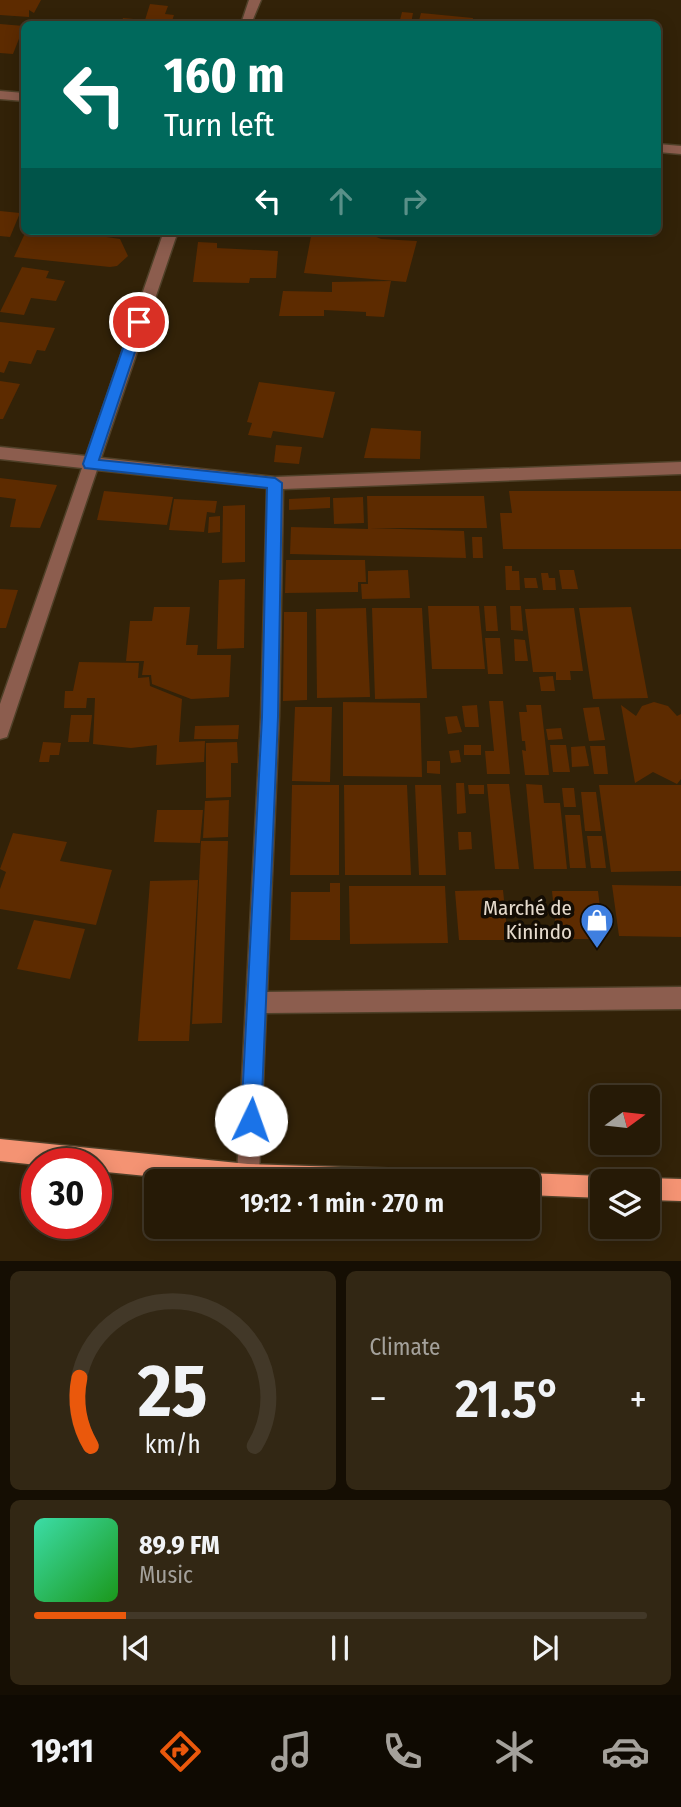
<!DOCTYPE html>
<meta charset="utf-8">
<style>
:root{--surface:#261a06;--page:#322714;--text:#f1f3f6;--muted:#a4a19b;--line:#423828;--accent:#ea580c}
body{margin:0;font-family:"Fira Sans Condensed",sans-serif;background:var(--page);color:var(--text);height:100vh;display:flex;flex-direction:column;font-size:26px;white-space:nowrap}
*{box-sizing:border-box;margin:0}
p{font-size:23px;color:var(--muted)}
.icon{flex:none;width:38px;height:38px;fill:none;stroke:currentColor;stroke-width:2;stroke-linecap:round;stroke-linejoin:round}
.map{position:relative;height:1261px;overflow:hidden}
.drawer{display:flex;flex-direction:column;gap:10px;padding:10px;background:#150e03;flex:1}
.drawer>*{flex:none}
.top-card{position:absolute;left:21px;top:21px;width:640px;height:214px;border-radius:10px;box-shadow:0 4px 18px #0003,0 0 0 2px var(--line);background:#00695c;color:#fff;overflow:hidden}
.needle{width:46px;rotate:75deg}
.buttons{position:absolute;left:590px;top:1085px;display:grid;gap:14px}
.buttons a{display:grid;place-items:center;width:70px;height:70px;border-radius:10px;background:var(--surface);box-shadow:0 4px 18px #0003,0 0 0 2px var(--line);font-size:35px}
.speed{position:absolute;left:21px;top:1148px;display:flex;gap:14px;font-size:35px;font-weight:700;text-align:center}
.speed>*{display:grid;place-content:center;width:91px;height:91px;border-radius:50%;background:var(--surface);box-shadow:0 4px 18px #0003,0 0 0 2px var(--line);line-height:1}
.speed .limit{border:10px solid #d22;background:#fff;color:#111}
.pin{position:absolute;display:grid;place-items:center;width:60px;height:60px;color:#fff;margin:-30px;border:4px solid #fff;border-radius:50%;box-shadow:0 2px 7px #0007}
.me{position:absolute;width:77px;margin:-38px;rotate:3deg;stroke-linejoin:round;filter:drop-shadow(0 0 5px #0008)}
.turn{display:flex;align-items:center;gap:24px;height:147px;padding:0 28px;font-size:32px}
.turn .icon{width:91px;height:91px;stroke-width:2.5}
.turn b{display:block;font-size:49px;line-height:60px}
.lanes{display:flex;align-items:center;height:66px;padding:0 28px;background:#0003;justify-content:center;gap:35px;direction:ltr}
.lanes .off{opacity:.35}
.big{font-size:52px;font-weight:600;line-height:1.1}
.drawer .tile{flex:1;display:flex;flex-direction:column;justify-content:center;gap:10px;min-width:0;padding:0 24px;border-radius:10px;background:var(--page)}
.drawer .dial{align-items:center;gap:0}
.dial svg{height:182px;overflow:visible;fill:none;stroke:var(--line);stroke-width:7;stroke-linecap:round;text-anchor:middle}
.dial text{fill:var(--text);stroke:none}
.song{display:flex;align-items:center;gap:21px}
.cover{width:84px;height:84px;border-radius:10px;background:linear-gradient(135deg,hsl(160 70% 55%),hsl(120 70% 35%))}
.played{height:7px;border-radius:4px;background:linear-gradient(90deg,var(--accent) 15%,var(--line) 15%)}
.keys{display:flex;justify-content:space-around;direction:ltr}
.heat{display:flex;justify-content:space-between;align-items:center;font-size:38px;direction:ltr}
.drawer .tiles{flex:1;display:grid;gap:10px;grid-template-columns:1fr 1fr}
.tile:last-child{grid-column:span 2}
.trip{position:absolute;left:144px;top:1169px;width:396px;height:70px;border-radius:10px;background:var(--surface);box-shadow:0 4px 18px #0003,0 0 0 2px var(--line);font-weight:600;line-height:70px;text-align:center}
.dock{display:flex;height:112px;justify-content:space-around;align-items:center;background:#0f0a02;color:var(--muted)}
.dock .icon{width:49px;height:49px}
.dock .on{color:var(--accent)}
.dock b{font-size:32px;color:var(--text)}
.map>svg:first-child{display:block}
.building{fill:#5d2b00}
.lines{fill:none;stroke-linecap:round;stroke-linejoin:round}
.minor-casing{stroke:#4f4028;stroke-width:3}
.major-casing{stroke:#4f4028;stroke-width:3}
.minor{fill:#8c5d4e;fill-rule:evenodd}
.major{fill:#f49373;fill-rule:evenodd}
.route{fill:#1a73e8;stroke:#114b97;stroke-width:2}
.labels{text-anchor:middle;dominant-baseline:central;stroke-width:7;stroke-linejoin:round;paint-order:stroke}
.poi-label{font-size:21px;fill:#e6dbcd;stroke:#140d04;text-anchor:end}
</style>
<div class="map">
<svg width="681" height="1261" viewBox="0 0 681 1261">
<rect width="100%" height="100%" fill="#322208"/>
<g class="building">
<path d="M 0,0 L 41,0 L 34,13 L 29,10 L 29,17 L 0,15 Z"/>
<path d="M 150,4 L 168,6 L 165,14 L 174,15 L 171,24 L 121,24 L 123,18 L 145,20 Z"/>
<path d="M 402,12 L 413,13 L 411,24 L 399,24 Z"/>
<path d="M 421,13 L 473,18 L 472,24 L 418,24 Z"/>
<path d="M 0,24 L 24,26 L 13,54 L 0,53 Z"/>
<path d="M 0,211 L 20,213 L 10,237 L 0,236 Z"/>
<path d="M 26,231 L 66,231 L 120,239 L 128,256 L 117,266 L 110,267 L 14,257 Z"/>
<path d="M 312,231 L 373,231 L 372,235 L 381,239 L 417,241 L 406,282 L 304,273 Z"/>
<path d="M 198,242 L 217,243 L 217,248 L 278,251 L 276,278 L 250,278 L 249,283 L 193,282 Z"/>
<path d="M 22,267 L 49,271 L 46,278 L 65,281 L 56,301 L 31,298 L 24,315 L 0,312 Z"/>
<path d="M 391,281 L 384,317 L 366,316 L 366,312 L 324,310 L 324,316 L 279,316 L 283,291 L 332,292 L 332,282 Z"/>
<path d="M 0,322 L 55,328 L 45,351 L 37,350 L 31,364 L 9,361 L 4,373 L 0,372 Z"/>
<path d="M 0,381 L 20,384 L 3,419 L 0,419 Z"/>
<path d="M 259,382 L 335,392 L 323,438 L 273,431 L 271,438 L 248,435 L 252,423 L 247,422 Z"/>
<path d="M 371,428 L 421,431 L 420,459 L 364,458 Z"/>
<path d="M 276,445 L 302,447 L 299,464 L 274,462 Z"/>
<path d="M 0,478 L 57,485 L 40,528 L 10,527 L 16,499 L 0,497 Z"/>
<path d="M 104,491 L 173,497 L 167,525 L 97,520 Z"/>
<path d="M 509,491 L 681,491 L 681,549 L 503,549 L 500,513 L 512,513 Z"/>
<path d="M 367,496 L 484,496 L 487,528 L 370,528 L 464,531 L 466,558 L 290,554 L 291,527 L 368,529 Z"/>
<path d="M 330,497 L 330,508 L 289,510 L 289,499 Z"/>
<path d="M 363,497 L 364,523 L 334,524 L 333,498 Z"/>
<path d="M 174,499 L 217,501 L 215,513 L 207,512 L 204,532 L 169,530 Z"/>
<path d="M 245,505 L 245,562 L 222,563 L 223,506 Z"/>
<path d="M 220,516 L 220,532 L 208,533 L 209,517 Z"/>
<path d="M 472,537 L 482,537 L 483,558 L 473,558 Z"/>
<path d="M 286,560 L 365,560 L 366,582 L 358,582 L 358,592 L 285,593 Z"/>
<path d="M 505,566 L 512,566 L 512,571 L 519,571 L 520,590 L 506,590 Z"/>
<path d="M 408,570 L 410,598 L 362,599 L 361,584 L 368,584 L 368,571 Z"/>
<path d="M 559,570 L 574,570 L 578,589 L 562,589 Z"/>
<path d="M 541,573 L 548,573 L 549,578 L 555,578 L 556,590 L 543,590 Z"/>
<path d="M 524,578 L 536,578 L 538,588 L 525,588 Z"/>
<path d="M 245,579 L 244,648 L 217,649 L 219,580 Z"/>
<path d="M 0,589 L 18,590 L 6,628 L 0,628 Z"/>
<path d="M 428,606 L 479,606 L 485,669 L 432,669 Z"/>
<path d="M 484,606 L 496,606 L 498,631 L 486,631 Z"/>
<path d="M 510,606 L 521,606 L 523,631 L 511,630 Z"/>
<path d="M 154,607 L 190,607 L 186,645 L 198,645 L 197,655 L 231,655 L 229,697 L 191,699 L 152,684 L 151,675 L 142,675 L 144,661 L 126,661 L 130,621 L 152,621 Z"/>
<path d="M 631,607 L 648,698 L 593,699 L 579,608 Z"/>
<path d="M 366,608 L 370,697 L 317,698 L 316,609 Z"/>
<path d="M 372,608 L 422,608 L 427,698 L 375,699 Z"/>
<path d="M 574,608 L 583,671 L 570,671 L 571,680 L 556,680 L 556,672 L 533,672 L 525,609 Z"/>
<path d="M 284,612 L 307,612 L 307,700 L 283,701 Z"/>
<path d="M 485,638 L 500,638 L 503,674 L 488,674 Z"/>
<path d="M 514,639 L 525,640 L 528,661 L 515,661 Z"/>
<path d="M 79,662 L 139,663 L 138,678 L 149,677 L 150,686 L 182,699 L 179,742 L 205,741 L 204,762 L 156,765 L 157,745 L 131,748 L 93,744 L 95,698 L 87,698 L 86,708 L 64,708 L 65,691 L 73,691 Z"/>
<path d="M 553,676 L 555,691 L 541,691 L 539,677 Z"/>
<path d="M 489,701 L 503,701 L 510,774 L 487,774 L 485,751 L 494,751 Z"/>
<path d="M 343,702 L 420,703 L 422,777 L 343,776 Z"/>
<path d="M 654,702 L 668,706 L 677,716 L 681,714 L 681,779 L 677,784 L 653,772 L 635,783 L 621,705 L 636,716 L 642,706 Z"/>
<path d="M 477,705 L 479,727 L 465,727 L 462,706 Z"/>
<path d="M 526,705 L 541,705 L 549,775 L 525,775 L 522,750 L 526,751 L 525,741 L 522,741 L 519,712 L 527,712 Z"/>
<path d="M 295,707 L 332,707 L 330,782 L 292,781 Z"/>
<path d="M 599,707 L 605,740 L 589,741 L 583,708 Z"/>
<path d="M 71,715 L 92,715 L 89,742 L 68,742 Z"/>
<path d="M 457,716 L 462,732 L 448,734 L 445,717 Z"/>
<path d="M 239,725 L 238,739 L 194,739 L 195,726 Z"/>
<path d="M 561,728 L 563,739 L 548,740 L 546,729 Z"/>
<path d="M 43,742 L 61,743 L 59,755 L 50,755 L 49,762 L 39,762 Z"/>
<path d="M 237,742 L 238,763 L 231,763 L 231,797 L 206,798 L 206,743 Z"/>
<rect x="464" y="745" width="17" height="10"/>
<path d="M 550,745 L 566,745 L 570,772 L 553,772 Z"/>
<path d="M 585,746 L 589,766 L 572,767 L 571,747 Z"/>
<path d="M 590,746 L 605,746 L 608,774 L 594,774 Z"/>
<path d="M 459,750 L 461,762 L 451,763 L 449,751 Z"/>
<path d="M 427,761 L 440,761 L 440,774 L 427,773 Z"/>
<path d="M 456,783 L 464,783 L 466,813 L 457,814 Z"/>
<path d="M 487,784 L 509,784 L 519,869 L 495,869 Z"/>
<path d="M 526,784 L 542,785 L 544,803 L 560,803 L 567,869 L 534,869 Z"/>
<path d="M 292,785 L 339,785 L 339,875 L 290,875 Z"/>
<path d="M 344,785 L 407,785 L 411,875 L 345,875 Z"/>
<path d="M 415,785 L 441,785 L 446,875 L 419,875 Z"/>
<path d="M 468,785 L 484,785 L 484,794 L 469,794 Z"/>
<path d="M 599,785 L 681,785 L 681,871 L 611,872 Z"/>
<path d="M 562,788 L 574,788 L 576,807 L 564,807 Z"/>
<path d="M 581,792 L 596,792 L 601,831 L 585,831 Z"/>
<path d="M 229,800 L 228,837 L 203,838 L 205,801 Z"/>
<path d="M 157,810 L 203,810 L 200,843 L 154,842 Z"/>
<path d="M 565,815 L 580,815 L 586,868 L 570,868 Z"/>
<path d="M 458,832 L 471,832 L 472,849 L 459,850 Z"/>
<path d="M 13,833 L 67,842 L 60,861 L 112,870 L 96,925 L 0,909 L 0,889 L 6,872 L 0,869 Z"/>
<path d="M 587,836 L 602,836 L 606,868 L 591,868 Z"/>
<path d="M 201,841 L 228,841 L 222,1023 L 192,1024 Z"/>
<path d="M 198,880 L 189,1041 L 138,1041 L 150,881 Z"/>
<path d="M 330,883 L 340,883 L 340,940 L 290,940 L 291,892 L 330,892 Z"/>
<path d="M 612,885 L 681,886 L 681,937 L 619,936 Z"/>
<path d="M 349,886 L 445,886 L 448,943 L 350,944 Z"/>
<path d="M 503,890 L 508,940 L 459,940 L 455,891 Z"/>
<path d="M 552,891 L 598,891 L 604,939 L 557,939 Z"/>
<path d="M 34,920 L 85,929 L 70,979 L 17,969 Z"/>
</g>
<g class="lines">
<defs>
<g id="minor">
<path d="M 249,0 L 261,0 L 251,24 L 241,24 Z"/>
<path d="M 0,91 L 24,93 L 24,101 L 0,99 Z"/>
<path d="M 658,144 L 681,146 L 681,154 L 658,152 Z"/>
<path d="M 164,231 L 178,231 L 101,458 L 275,477 L 681,462 L 681,474 L 283,489 L 279,717 L 267,992 L 681,987 L 681,1009 L 266,1013 L 259,1175 L 257,1181 L 239,1181 L 237,1175 L 261,717 L 267,488 L 97,470 L 9,731 L 7,737 L 0,739 L 0,704 L 82,468 L 0,459 L 0,447 L 86,456 Z"/>
</g>
<g id="major">
<path d="M 0,1139 L 248,1164 L 436,1170 L 444,1173 L 447,1181 L 197,1181 L 96,1171 L 96,1164 L 37,1165 L 0,1161 Z"/>
<path d="M 527,1173 L 602,1176 L 611,1181 L 602,1181 L 602,1198 L 527,1195 L 527,1181 L 517,1181 L 519,1176 Z"/>
<path d="M 648,1178 L 681,1179 L 681,1201 L 648,1200 L 648,1181 L 640,1181 Z"/>
</g>
</defs>
<use href="#minor" class="minor-casing"/>
<use href="#major" class="major-casing"/>
<use href="#minor" class="minor"/>
<use href="#major" class="major"/>
</g>
<path class="route" d="M 139,317 L 145,322 L 99,460 L 275,478 L 282,483 L 278,717 L 261,1120 L 258,1127 L 251,1130 L 244,1127 L 241,1120 L 262,717 L 267,488 L 85,468 L 83,464 L 132,322 Z"/>
<defs>
<symbol id="shop-pin" viewBox="-11 -11 22 30"><path d="M0 17L-7.5 6A9.5 9.5 0 1 1 7.5 6Z" fill="#3f7fe0" stroke="#140d04"/><path d="M-5-2.5h2.3a2.7 3.5 0 0 1 5.4 0H5L5.5 6h-11ZM-1.5-2.5h3a1.5 2.3 0 0 0-3 0Z" fill="#fff"/></symbol>
</defs>
<g fill-rule="evenodd">
<use href="#shop-pin" x="578" y="901" width="38" height="52"/>
</g>
<g class="labels">
<g class="poi-label">
<text x="572" y="908">Marché de<tspan x="572" dy="24">Kinindo</tspan></text>
</g>
</g>
</svg>
<div class="buttons">
<a><svg class="needle" viewBox="-14 -14 28 28"><path d="M0-13l5 13h-10z" fill="#e53935"/><path d="M0 13l5-13h-10z" fill="#a4a19b"/></svg></a>
<a><svg class="icon" aria-label="layers" viewBox="0 0 24 24"><path d="M12 4l9 5-9 5-9-5zM3 14l9 5 9-5"/></svg></a>
</div>
<div class="speed"><div class="limit">30</div></div>
<div class="pin" style="left:139px;top:322px;background:#d93025"><svg class="icon" aria-label="arrive" viewBox="0 0 24 24"><path d="M6 21V4h12l-3 4 3 4H6"/></svg></div>
<svg class="me" style="left:251px;top:1120px" viewBox="-20 -20 40 40"><circle r="19" fill="#fff"/><path d="M0-13L10 11 0 6-10 11z" fill="#1a73e8"/></svg>
<div class="trip">19:12 · 1 min · 270 m</div>
<div class="top-card">
<div class="turn"><svg class="icon" aria-label="left" viewBox="0 0 24 24"><path d="M17 20v-9H6M10 6l-5 5 5 5"/></svg><div><b>160 m</b>Turn left</div></div>
<div class="lanes"><svg class="icon" aria-label="left" viewBox="0 0 24 24"><path d="M17 20v-9H6M10 6l-5 5 5 5"/></svg><svg class="icon off" aria-label="ahead" viewBox="0 0 24 24"><path d="M12 20V5M6 11l6-6 6 6"/></svg><svg class="icon off" aria-label="right" viewBox="0 0 24 24"><path d="M7 20v-9h11M14 6l5 5-5 5"/></svg></div>
</div>
</div>
<section class="drawer">
<div class="tiles">
<div class="tile dial"><svg viewBox="0 0 100 80">
<path d="M14 69A42 42 0 1 1 86 69"/>
<path d="M14 69A42 42 0 0 1 9 39" stroke="#ea580c"/>
<text x="50" y="56" font-size="32" font-weight="700">25</text>
<text x="50" y="72" font-size="11">km/h</text>
</svg></div>
<div class="tile"><p>Climate</p>
<div class="heat"><a>−</a><b class="big">21.5°</b><a>+</a></div>
</div>
<div class="tile">
<div class="song"><i class="cover"></i><div><b>89.9 FM</b><p>Music</p></div></div>
<div class="played"></div>
<div class="keys"><svg class="icon" aria-label="previous" viewBox="0 0 24 24"><path d="M18 5L8 12l10 7zM5 5v14"/></svg><svg class="icon" aria-label="pause" viewBox="0 0 24 24"><path d="M8 5v14M16 5v14"/></svg><svg class="icon" aria-label="next" viewBox="0 0 24 24"><path d="M6 5l10 7-10 7zM19 5v14"/></svg></div>
</div>
</div>
</section>
<nav class="dock">
<b>19:11</b>
<svg class="icon on" aria-label="directions" viewBox="0 0 24 24"><path d="M12 3l9 9-9 9-9-9zM9 14v-3h6M13 9l2 2-2 2"/></svg>
<svg class="icon" aria-label="music" viewBox="0 0 24 24"><path d="M9 18V5l10-2v13"/><circle cx="6" cy="18" r="3"/><circle cx="16" cy="16" r="3"/></svg>
<svg class="icon" aria-label="phone" viewBox="0 0 24 24"><path d="M5 4h4l2 5-3 2q2 4 5 5l2-3 5 2v4C11 20 4 13 5 4z"/></svg>
<svg class="icon" aria-label="climate" viewBox="0 0 24 24"><path d="M12 3v18M4 7l16 10M4 17L20 7"/></svg>
<svg class="icon" aria-label="car" viewBox="0 0 24 24"><path d="M5 17H2v-5l4-1 3-4h7l3 4 3 1v5h-3M9 17h6M6 11h13"/><circle cx="7" cy="17" r="2"/><circle cx="17" cy="17" r="2"/></svg>
</nav>
